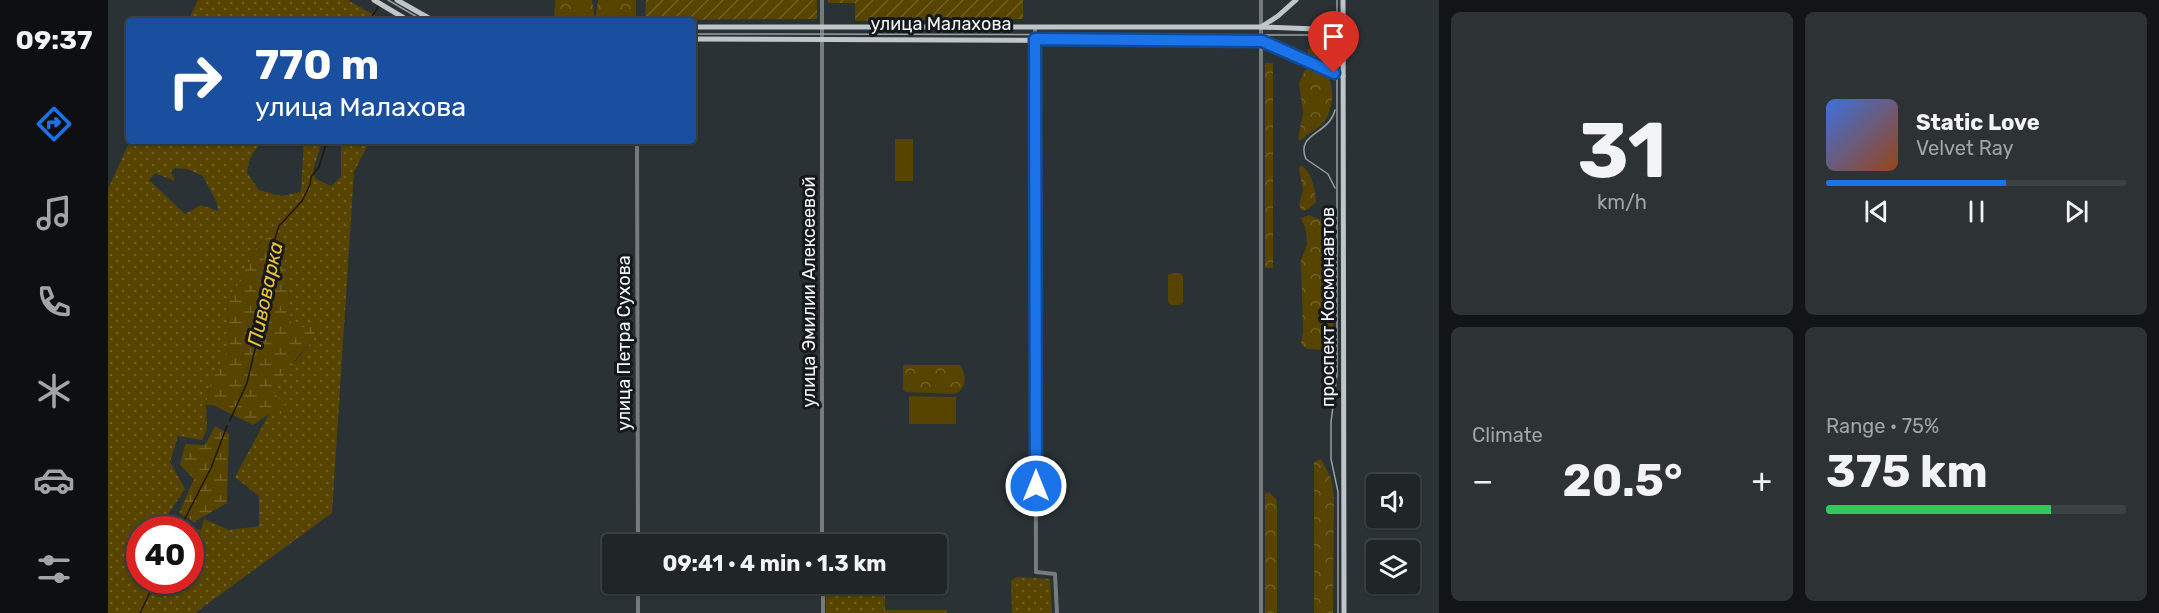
<!DOCTYPE html>
<meta charset="utf-8">
<style>
:root{--surface:#202628;--page:#2d3234;--text:#f1f3f6;--muted:#a2a5a8;--line:#3d4345;--accent:#1a73e8}
body{margin:0;font-family:Rubik,sans-serif;background:var(--page);color:var(--text);height:100vh;display:flex;flex-direction:column;font-size:22px;white-space:nowrap}
*{box-sizing:border-box;margin:0}
p{font-size:20px;color:var(--muted)}
.icon{flex:none;width:33px;height:33px;fill:none;stroke:currentColor;stroke-width:2;stroke-linecap:round;stroke-linejoin:round}
.map{position:relative;flex:1;overflow:hidden}
.sheet{display:flex;flex-direction:column;gap:12px;padding:12px;background:#121516;width:720px}
.sheet>*{flex:none}
.guide{position:absolute;left:18px;top:18px;width:570px;height:126px;border-radius:6px;box-shadow:0 2px 4px #0004,0 0 0 2px var(--line);background:#1a4fa0;color:#fff;overflow:hidden}
.buttons{position:absolute;left:1258px;top:474px;display:grid;gap:12px}
.buttons a{display:grid;place-items:center;width:54px;height:54px;border-radius:6px;background:var(--surface);box-shadow:0 2px 4px #0004,0 0 0 2px var(--line);font-size:30px}
.speed{position:absolute;left:18px;top:516px;display:flex;gap:12px;font-size:30px;font-weight:700;text-align:center}
.speed>*{display:grid;place-content:center;width:78px;height:78px;border-radius:50%;background:var(--surface);box-shadow:0 2px 4px #0004,0 0 0 2px var(--line);line-height:1}
.speed .limit{border:9px solid #d22;background:#fff;color:#111}
.pin{position:absolute;display:grid;place-items:center;width:51px;height:51px;color:#fff;margin:-62px -26px;border-radius:50% 50% 50% 0;rotate:-45deg;box-shadow:0 0 6px #0007}
.pin .icon{rotate:45deg}
.me{position:absolute;width:66px;margin:-33px;rotate:0deg;stroke-linejoin:round;filter:drop-shadow(0 0 4px #0008)}
.turn{display:flex;align-items:center;gap:21px;height:126px;padding:0 30px;font-size:27px}
.turn .icon{width:78px;height:78px;stroke-width:2.5}
.turn b{display:block;font-size:42px;line-height:51px}
.big{font-size:45px;font-weight:700;line-height:1.1}
.sheet .tile{flex:1;display:flex;flex-direction:column;justify-content:center;gap:9px;min-width:0;padding:0 21px;border-radius:9px;background:var(--page)}
.sheet .dial{align-items:center;gap:0}
.dial b{font-size:78px;line-height:1}
.song{display:flex;align-items:center;gap:18px}
.cover{width:72px;height:72px;border-radius:9px;background:linear-gradient(135deg,hsl(220 70% 55%),hsl(20 70% 35%))}
.played{height:6px;border-radius:3px;background:linear-gradient(90deg,var(--accent) 60%,var(--line) 60%)}
.keys{display:flex;justify-content:space-around;direction:ltr}
.heat{display:flex;justify-content:space-between;align-items:center;font-size:33px;direction:ltr}
.charge{height:9px;border-radius:4px;background:linear-gradient(90deg,#34c759 75%,var(--line) 0)}
.sheet .tiles{flex:1;display:grid;gap:12px;grid-template-columns:repeat(2,1fr)}
.trip{position:absolute;left:494px;top:534px;width:345px;height:60px;border-radius:6px;background:var(--surface);box-shadow:0 2px 4px #0004,0 0 0 2px var(--line);font-weight:700;line-height:60px;text-align:center}
main{display:flex;flex:1;min-height:0}
.tab-bar{display:flex;flex-direction:column;width:108px;justify-content:space-around;align-items:center;background:#0d0f10;color:var(--muted)}
.tab-bar .icon{width:42px;height:42px}
.tab-bar .current{color:var(--accent)}
.tab-bar b{font-size:27px;color:var(--text)}
.map>svg:first-child{display:block}
.grass{fill:#564400}
.forest{fill:url(#forest-crowns)}
.wetland{fill:url(#wetland-marsh)}
.park{fill:url(#park-dots);fill-rule:evenodd}
.garden{fill:url(#garden-furrows)}
.lines{fill:none;stroke-linecap:round;stroke-linejoin:round}
.stream{stroke:#201700;stroke-width:1.5}
.minor{stroke:#777b7d;stroke-width:4}
.major{stroke:#bec6ca;stroke-width:5}
.tram{stroke:#989fa1;stroke-width:1.5}
.route-casing{stroke:#114b97;stroke-width:15}
.route{stroke:#1a73e8;stroke-width:10}
.labels{text-anchor:middle;dominant-baseline:central;stroke-width:6;stroke-linejoin:round;paint-order:stroke}
.street-label{font-size:18px;fill:#f0f5f7;stroke:#16191b}
.water-label{font-size:20px;font-style:italic;fill:#ebc337;stroke:#16191b}
</style>
<main>
<nav class="tab-bar">
<b>09:37</b>
<svg class="icon current" aria-label="directions" viewBox="0 0 24 24"><path d="M12 3l9 9-9 9-9-9zM9 14v-3h6M13 9l2 2-2 2"/></svg>
<svg class="icon" aria-label="music" viewBox="0 0 24 24"><path d="M9 18V5l10-2v13"/><circle cx="6" cy="18" r="3"/><circle cx="16" cy="16" r="3"/></svg>
<svg class="icon" aria-label="phone" viewBox="0 0 24 24"><path d="M5 4h4l2 5-3 2q2 4 5 5l2-3 5 2v4C11 20 4 13 5 4z"/></svg>
<svg class="icon" aria-label="climate" viewBox="0 0 24 24"><path d="M12 3v18M4 7l16 10M4 17L20 7"/></svg>
<svg class="icon" aria-label="car" viewBox="0 0 24 24"><path d="M5 17H2v-5l4-1 3-4h7l3 4 3 1v5h-3M9 17h6M6 11h13"/><circle cx="7" cy="17" r="2"/><circle cx="17" cy="17" r="2"/></svg>
<svg class="icon" aria-label="filters" viewBox="0 0 24 24"><path d="M4 7h16M4 17h16"/><circle cx="9" cy="7" r="2"/><circle cx="15" cy="17" r="2"/></svg>
</nav>
<div class="map">
<svg width="1331" height="613" viewBox="0 0 1331 613">
<defs>
<pattern id="forest-crowns" width="20" height="18" patternUnits="userSpaceOnUse" patternTransform="scale(1.5)"><rect width="20" height="18" fill="#564400"/><path d="M2 6a3 3 0 1 1 6 0M12 15a3 3 0 1 1 6 0" fill="none" stroke="#6f6026"/></pattern>
<pattern id="wetland-marsh" width="20" height="14" patternUnits="userSpaceOnUse" patternTransform="scale(1.5)"><rect width="20" height="14" fill="#564400"/><path d="M1 5h8M5 5V1M11 12h8M15 12V8" fill="none" stroke="#6f6026"/></pattern>
<pattern id="park-dots" width="8" height="8" patternUnits="userSpaceOnUse" patternTransform="scale(1.5)"><rect width="8" height="8" fill="#564400"/><path d="M2 2h.1M6 6h.1" fill="none" stroke="#6f6026" stroke-width="1.8" stroke-linecap="round"/></pattern>
<pattern id="garden-furrows" width="10" height="10" patternUnits="userSpaceOnUse" patternTransform="scale(1.5)"><rect width="10" height="10" fill="#564400"/><path d="M-1 1l2-2M0 10L10 0M9 11l2-2" fill="none" stroke="#6f6026"/></pattern>
</defs>
<rect width="100%" height="100%" fill="#2a3235"/>
<g class="grass">
<rect x="787" y="139" width="18" height="42"/>
<path d="M 1064,273 L 1073,273 L 1075,276 L 1075,302 L 1072,305 L 1063,305 L 1060,302 L 1060,275 Z"/>
<path d="M 801,396 L 848,397 L 848,424 L 801,424 Z"/>
</g>
<g class="forest">
<path d="M 447,0 L 484,0 L 487,20 L 490,0 L 528,0 L 528,21 L 446,21 Z"/>
<path d="M 1215,40 C 1224,45 1226,50 1222,60 L 1209,62 L 1198,57 L 1201,48 L 1207,45 L 1209,41 Z"/>
<rect x="1157" y="63" width="8" height="205"/>
<path d="M 1202,68 C 1206,69 1212,71 1216,73 C 1229,82 1225,113 1215,123 C 1209,130 1199,134 1192,141 L 1190,139 L 1195,113 L 1191,83 L 1197,70 Z"/>
<path d="M 1193,165 C 1204,172 1207,189 1208,202 L 1200,209 L 1194,211 L 1191,205 L 1195,190 L 1191,168 Z"/>
<path d="M 1201,215 L 1215,221 L 1223,242 L 1223,273 L 1226,284 L 1225,345 L 1218,350 L 1199,349 L 1193,344 L 1195,332 L 1193,260 L 1199,245 L 1198,230 L 1193,218 Z"/>
<path d="M 797,365 L 852,365 C 859,375 859,390 846,394 L 798,392 L 795,390 L 795,366 Z"/>
<path d="M 1213,459 L 1223,478 L 1226,496 L 1225,613 L 1206,613 L 1206,462 Z"/>
<path d="M 1161,492 L 1169,500 L 1169,613 L 1157,613 L 1157,494 Z"/>
</g>
<g class="wetland">
<path d="M 163,234 L 175,242 L 184,329 L 209,324 L 206,339 L 186,361 L 185,414 L 161,414 L 145,425 L 105,405 L 98,405 L 103,380 L 121,347 L 122,334 L 119,305 L 150,244 Z"/>
<path d="M 107,426 L 121,434 L 119,503 L 86,522 L 71,513 L 86,479 L 72,465 L 77,444 L 97,445 Z"/>
</g>
<g class="park">
<path d="M 90,0 L 240,0 L 276,21 L 80,21 Z"/>
<path d="M 22,141 L 160,141 C 145,148 141,157 139,173 L 151,190 L 173,196 L 193,192 L 196,141 L 214,141 L 205,171 L 208,179 L 223,186 L 233,177 L 233,141 L 262,141 L 246,172 L 224,513 L 87,613 L 0,613 L 0,189 ZM 67,168 L 79,169 L 95,176 L 109,203 L 110,211 L 93,205 L 77,214 L 41,180 L 47,173 L 67,181 L 63,171 ZM 163,235 L 175,243 L 184,329 L 209,325 L 206,339 L 163,390 L 185,414 L 161,414 L 127,477 L 151,496 L 151,526 L 121,530 L 96,519 L 93,530 L 70,524 L 67,529 L 82,530 L 82,580 L 32,580 L 32,530 L 55,529 L 61,513 L 77,489 L 62,462 L 70,436 L 94,440 L 99,429 L 98,405 L 103,380 L 121,347 L 122,334 L 119,305 L 150,244 Z"/>
<path d="M 908,577 L 942,579 L 944,613 L 904,613 L 903,581 Z"/>
<path d="M 718,584 L 777,584 L 777,610 L 839,610 L 839,613 L 718,613 Z"/>
</g>
<g class="garden">
<path d="M 538,0 L 709,0 L 709,19 L 537,20 Z"/>
<path d="M 720,0 L 915,0 L 915,19 L 747,21 L 747,3 L 720,3 Z"/>
</g>
<g class="lines">
<g class="stream">
<path d="M 261,21 L 269,9 L 272,0"/>
<path d="M 122,420 L 139,383 L 152,328 L 165,245 L 171,226 L 194,201 L 202,185 L 203,177 L 211,167 L 219,141"/>
<path d="M 71,530 L 103,468 L 119,426"/>
<path d="M 32,613 L 48,580"/>
</g>
<g class="minor">
<path d="M 1153,0 L 1153,613"/>
<path d="M 927,27 L 928,572 L 947,574 L 949,613"/>
<path d="M 529,141 L 530,544"/>
<path d="M 714,544 L 714,0"/>
<path d="M 530,584 L 530,613"/>
<path d="M 715,584 L 715,613"/>
</g>
<g class="major">
<path d="M 266,0 L 301,21"/>
<path d="M 289,0 L 326,21"/>
<path d="M 1235,0 L 1236,613"/>
<path d="M 585,27 L 1153,27 L 1235,30"/>
<path d="M 1153,27 L 1170,16 L 1188,0"/>
<path d="M 585,39 L 1153,41 L 1235,76"/>
</g>
<g class="tram">
<path d="M 280,0 L 316,21"/>
<path d="M 1229,0 L 1229,23"/>
<path d="M 1209,33 C 1220,35 1227,40 1229,51"/>
<path d="M 585,34 L 1207,35 C 1221,35 1226,28 1229,15"/>
<path d="M 1229,44 L 1229,375 L 1223,422 L 1223,459 L 1230,492 L 1230,613"/>
<path d="M 1227,110 C 1221,135 1187,133 1198,159 L 1220,174 L 1227,188"/>
</g>
</g>
<g class="lines">
<defs>
<path id="route" d="M 928,486 L 927,39 L 1154,41 L 1226,73"/>
</defs>
<use href="#route" class="route-casing"/>
<use href="#route" class="route"/>
</g>
<g class="labels">
<g class="street-label">
<text x="833" y="24">улица Малахова</text>
<text transform="translate(701 292) rotate(-90)">улица Эмилии Алексеевой</text>
<text transform="translate(1220 307) rotate(-90)">проспект Космонавтов</text>
<text transform="translate(516 343) rotate(-90)">улица Петра Сухова</text>
</g>
<g class="water-label">
<text transform="translate(157 294) rotate(-78)">Пивоварка</text>
</g>
</g>
</svg>
<div class="buttons">
<a><svg class="icon" aria-label="sound" viewBox="0 0 24 24"><path d="M4 9h4l5-4v14l-5-4H4zM17 9q2 3 0 6"/></svg></a>
<a><svg class="icon" aria-label="layers" viewBox="0 0 24 24"><path d="M12 4l9 5-9 5-9-5zM3 14l9 5 9-5"/></svg></a>
</div>
<div class="speed"><div class="limit">40</div></div>
<div class="pin" style="left:1226px;top:73px;background:#d93025"><svg class="icon" aria-label="arrive" viewBox="0 0 24 24"><path d="M6 21V4h12l-3 4 3 4H6"/></svg></div>
<svg class="me" style="left:928px;top:486px" viewBox="-20 -20 40 40"><circle r="17" fill="#1a73e8" stroke="#fff" stroke-width="3"/><path d="M0-11L8 9 0 5-8 9z" fill="#fff"/></svg>
<div class="trip">09:41 · 4 min · 1.3 km</div>
<div class="guide">
<div class="turn"><svg class="icon" aria-label="right" viewBox="0 0 24 24"><path d="M7 20v-9h11M14 6l5 5-5 5"/></svg><div><b>770 m</b>улица Малахова</div></div>
</div>
</div>
<section class="sheet">
<div class="tiles">
<div class="tile dial"><b>31</b><p>km/h</p></div>
<div class="tile">
<div class="song"><i class="cover"></i><div><b>Static Love</b><p>Velvet Ray</p></div></div>
<div class="played"></div>
<div class="keys"><svg class="icon" aria-label="previous" viewBox="0 0 24 24"><path d="M18 5L8 12l10 7zM5 5v14"/></svg><svg class="icon" aria-label="pause" viewBox="0 0 24 24"><path d="M8 5v14M16 5v14"/></svg><svg class="icon" aria-label="next" viewBox="0 0 24 24"><path d="M6 5l10 7-10 7zM19 5v14"/></svg></div>
</div>
<div class="tile"><p>Climate</p>
<div class="heat"><a>−</a><b class="big">20.5°</b><a>+</a></div>
</div>
<div class="tile"><p>Range · 75%</p><b class="big">375 km</b><div class="charge"></div></div>
</div>
</section>
</main>
